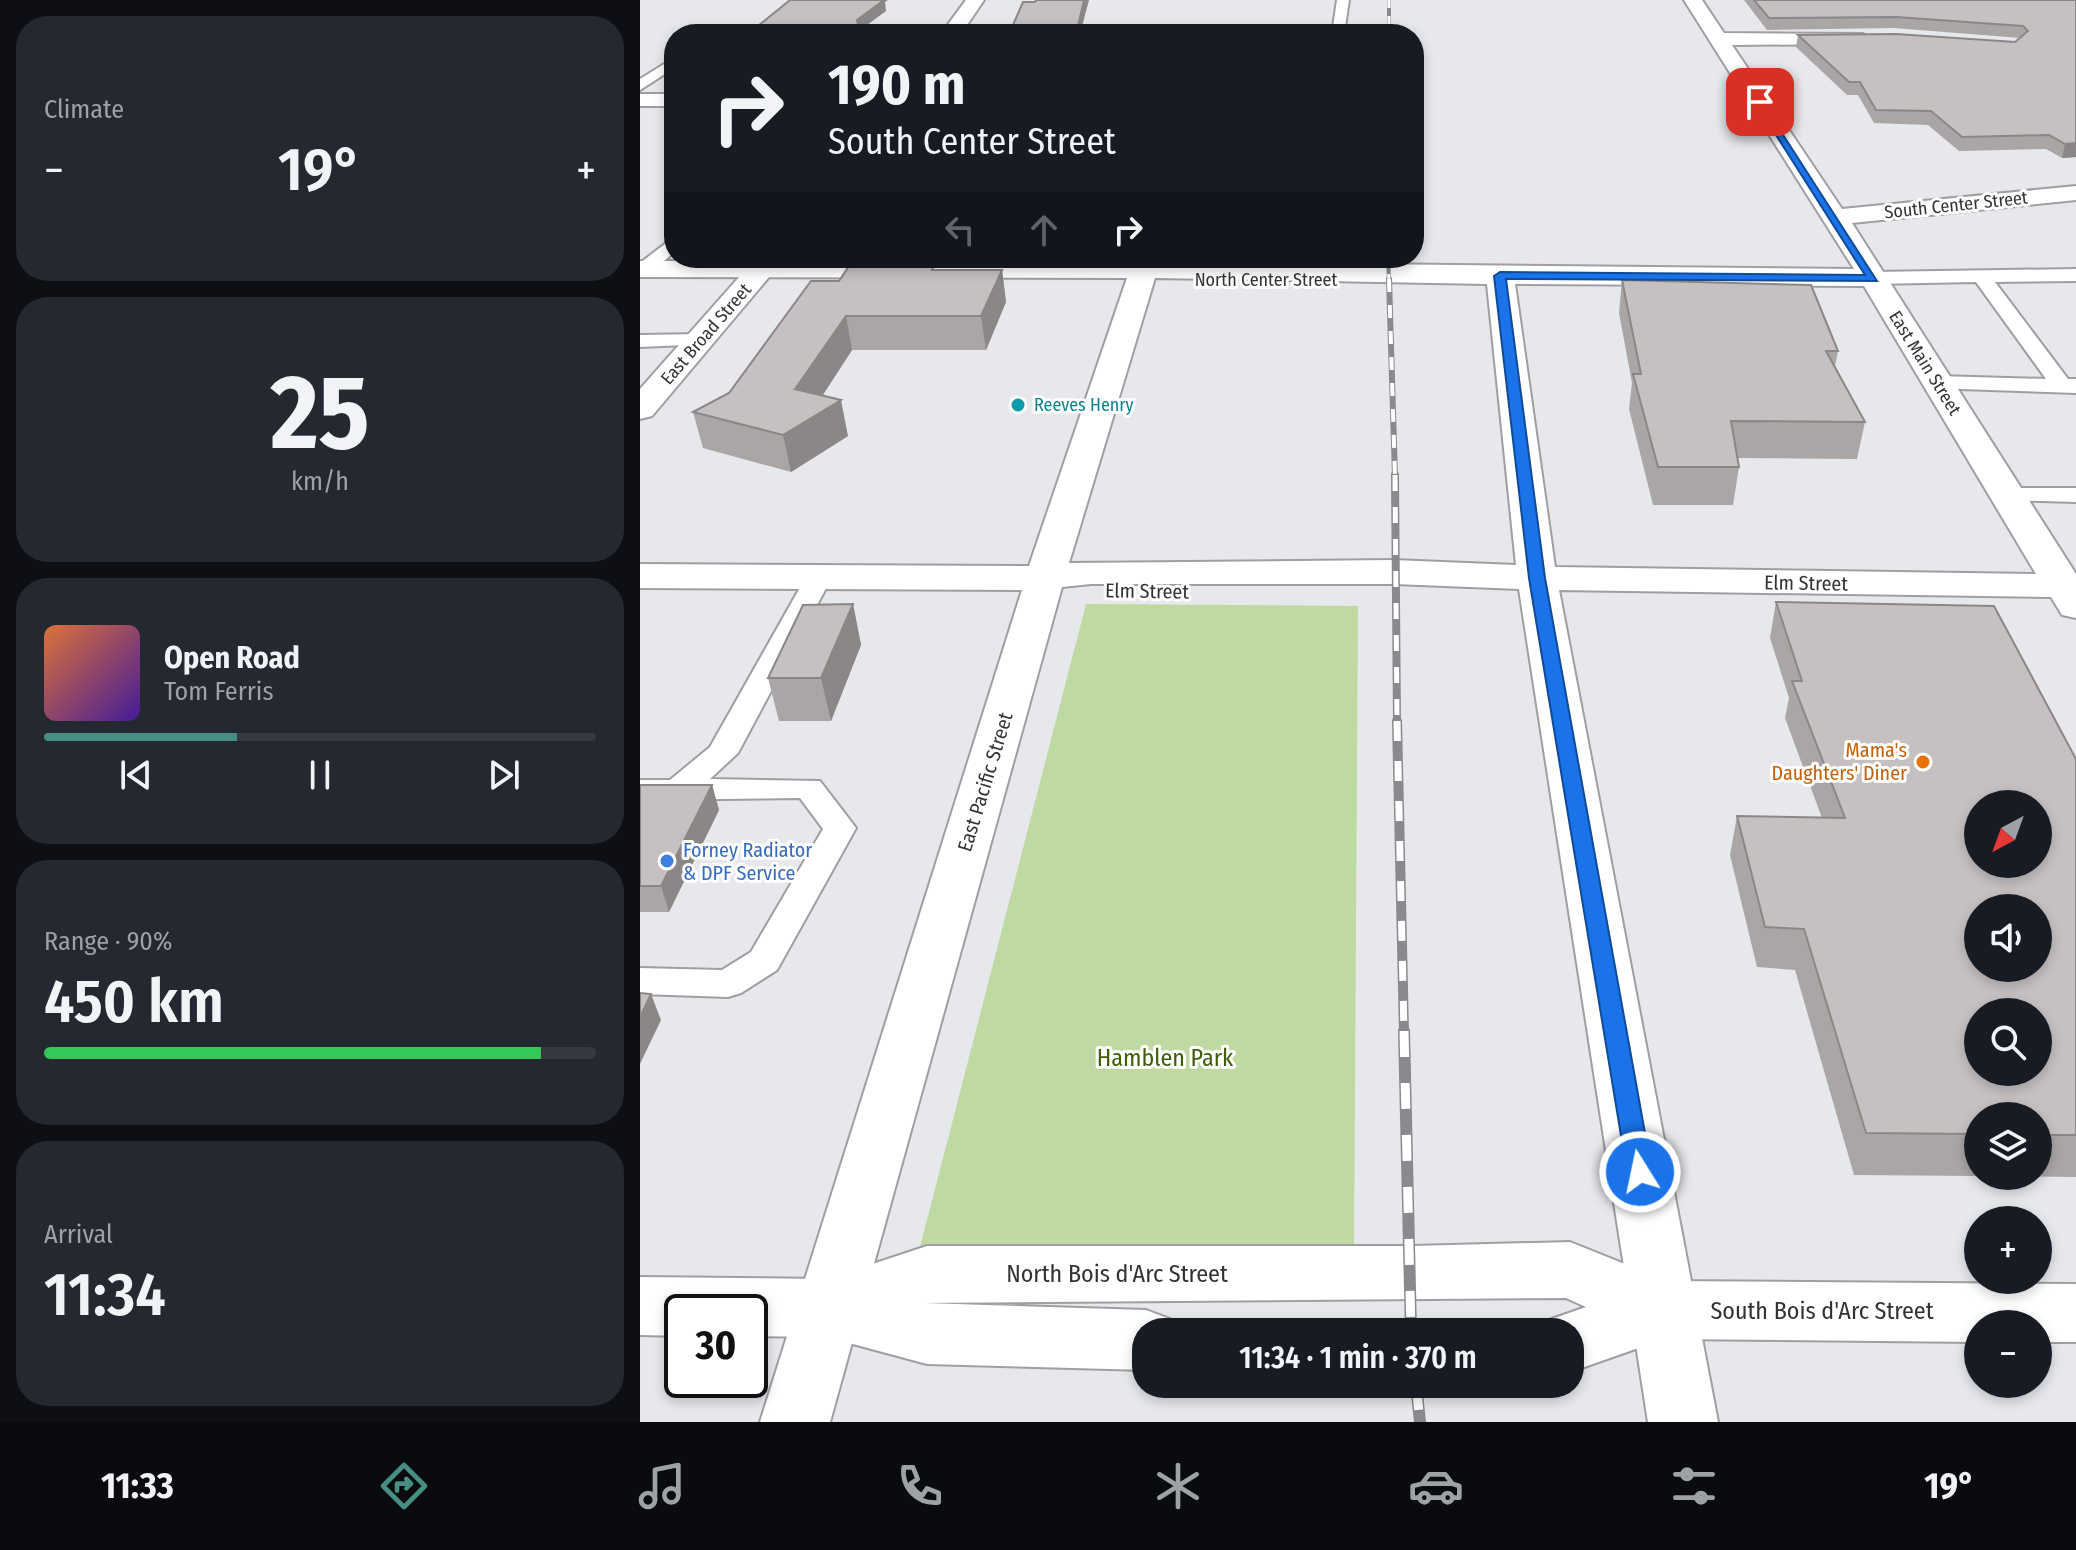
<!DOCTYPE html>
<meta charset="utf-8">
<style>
:root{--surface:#171b24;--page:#242831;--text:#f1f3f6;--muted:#9ea1a6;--line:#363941;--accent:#488d83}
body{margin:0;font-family:"Fira Sans Condensed",sans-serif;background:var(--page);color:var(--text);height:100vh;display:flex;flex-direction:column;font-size:30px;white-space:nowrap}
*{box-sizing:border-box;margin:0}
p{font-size:26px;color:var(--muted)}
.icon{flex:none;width:44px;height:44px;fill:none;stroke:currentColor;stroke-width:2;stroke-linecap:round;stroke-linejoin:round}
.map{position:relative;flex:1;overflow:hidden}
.details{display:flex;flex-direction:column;gap:16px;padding:16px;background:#0d0f14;width:640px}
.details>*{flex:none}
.banner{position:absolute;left:24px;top:24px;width:760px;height:244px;border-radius:32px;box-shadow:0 4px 12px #0003;background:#171b24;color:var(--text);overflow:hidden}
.needle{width:52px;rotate:221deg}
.controls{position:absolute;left:1324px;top:790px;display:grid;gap:16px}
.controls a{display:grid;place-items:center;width:88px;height:88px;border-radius:50%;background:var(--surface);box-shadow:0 4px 12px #0003;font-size:40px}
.speed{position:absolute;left:24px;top:1294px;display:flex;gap:16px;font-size:40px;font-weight:700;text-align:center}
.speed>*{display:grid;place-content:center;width:104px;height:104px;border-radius:50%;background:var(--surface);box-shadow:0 4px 12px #0003;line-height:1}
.speed .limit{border:4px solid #111;border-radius:12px;background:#fff;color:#111}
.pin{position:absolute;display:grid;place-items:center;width:68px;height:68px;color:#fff;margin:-34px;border-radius:16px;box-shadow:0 4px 12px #0006}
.me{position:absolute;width:88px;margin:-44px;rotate:350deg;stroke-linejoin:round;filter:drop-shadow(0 0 6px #0008)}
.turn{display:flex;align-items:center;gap:28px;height:168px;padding:0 32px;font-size:36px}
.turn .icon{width:104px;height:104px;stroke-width:2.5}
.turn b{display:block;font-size:56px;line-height:68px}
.lanes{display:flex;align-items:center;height:76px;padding:0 32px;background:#0003;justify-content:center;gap:40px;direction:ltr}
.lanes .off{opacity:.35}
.big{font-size:60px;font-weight:600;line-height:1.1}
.details .card{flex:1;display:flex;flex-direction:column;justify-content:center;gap:12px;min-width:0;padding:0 28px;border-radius:32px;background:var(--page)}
.details .dial{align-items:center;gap:0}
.dial b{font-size:104px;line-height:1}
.song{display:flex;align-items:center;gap:24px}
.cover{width:96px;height:96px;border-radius:12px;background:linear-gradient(135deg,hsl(20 70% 55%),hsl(260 70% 35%))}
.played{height:8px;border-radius:4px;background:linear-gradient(90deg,var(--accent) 35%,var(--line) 35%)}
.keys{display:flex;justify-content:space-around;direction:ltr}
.heat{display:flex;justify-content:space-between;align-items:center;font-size:44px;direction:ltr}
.charge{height:12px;border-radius:6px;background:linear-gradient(90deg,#34c759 90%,var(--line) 0)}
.trip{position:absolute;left:492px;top:1318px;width:452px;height:80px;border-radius:32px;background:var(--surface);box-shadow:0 4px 12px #0003;font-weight:600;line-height:80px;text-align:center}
.menu{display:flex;height:128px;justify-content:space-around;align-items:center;background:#090b0e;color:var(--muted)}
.menu .icon{width:56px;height:56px}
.menu .selected{color:var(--accent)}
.menu b{font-size:36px;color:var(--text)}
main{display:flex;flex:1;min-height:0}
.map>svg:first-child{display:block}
.green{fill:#bfd9a2}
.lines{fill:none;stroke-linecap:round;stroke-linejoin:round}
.lane-casing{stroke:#9f9fa3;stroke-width:4}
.street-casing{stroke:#9f9fa3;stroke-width:4}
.secondary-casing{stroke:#9f9fa3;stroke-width:4}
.lane{fill:#fff;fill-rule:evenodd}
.street{fill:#fff;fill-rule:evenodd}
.secondary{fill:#fff;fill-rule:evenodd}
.rail-far4-casing{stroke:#898a8d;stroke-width:4}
.rail-far3-casing{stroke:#898a8d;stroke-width:6}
.rail-far2-casing{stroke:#898a8d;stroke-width:8}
.rail-far1-casing{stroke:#898a8d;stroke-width:10}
.rail-casing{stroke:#898a8d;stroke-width:12}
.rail-far4{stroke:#fff;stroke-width:3;stroke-dasharray:8;stroke-linecap:butt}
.rail-far3{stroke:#fff;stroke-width:4;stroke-dasharray:13;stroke-linecap:butt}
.rail-far2{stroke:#fff;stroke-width:5;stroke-dasharray:16;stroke-linecap:butt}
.rail-far1{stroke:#fff;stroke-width:7;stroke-dasharray:20;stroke-linecap:butt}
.rail{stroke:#fff;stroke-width:9;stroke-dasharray:26;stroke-linecap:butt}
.wall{fill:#aaa6a5;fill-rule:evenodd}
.shaded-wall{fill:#8b8786}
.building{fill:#c6c1c0;stroke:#8b8786;stroke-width:2;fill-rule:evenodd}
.route{fill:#1a73e8;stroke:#114b97;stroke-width:2}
.culture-dot{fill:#0f9aa8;stroke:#fff;stroke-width:3}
.food-dot{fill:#e8710a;stroke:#fff;stroke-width:3}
.shop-dot{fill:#3f7fe0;stroke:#fff;stroke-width:3}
.labels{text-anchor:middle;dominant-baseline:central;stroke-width:6;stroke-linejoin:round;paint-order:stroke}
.far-street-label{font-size:18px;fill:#323334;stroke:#fff}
.far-culture-label{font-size:18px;fill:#0d838f;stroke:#fff;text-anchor:start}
.street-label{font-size:20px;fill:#323334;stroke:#fff}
.food-label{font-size:20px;fill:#c56008;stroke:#fff;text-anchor:end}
.shop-label{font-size:20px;fill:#366cbe;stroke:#fff;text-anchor:start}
.near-park-label{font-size:24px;fill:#405d0b;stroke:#fff}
.near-street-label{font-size:24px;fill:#323334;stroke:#fff}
</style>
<main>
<section class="details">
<div class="card"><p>Climate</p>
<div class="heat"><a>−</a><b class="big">19°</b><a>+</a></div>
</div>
<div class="card dial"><b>25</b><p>km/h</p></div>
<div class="card">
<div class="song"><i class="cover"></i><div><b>Open Road</b><p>Tom Ferris</p></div></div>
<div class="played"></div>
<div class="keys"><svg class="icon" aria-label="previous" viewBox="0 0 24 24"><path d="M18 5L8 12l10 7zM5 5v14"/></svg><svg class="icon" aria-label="pause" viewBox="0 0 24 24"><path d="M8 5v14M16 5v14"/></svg><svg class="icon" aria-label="next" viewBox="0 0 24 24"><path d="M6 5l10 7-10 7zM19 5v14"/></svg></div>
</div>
<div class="card"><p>Range · 90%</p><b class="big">450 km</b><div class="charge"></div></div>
<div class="card"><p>Arrival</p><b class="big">11:34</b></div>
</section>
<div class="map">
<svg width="1436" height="1422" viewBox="0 0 1436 1422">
<rect width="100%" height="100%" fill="#e7e8ec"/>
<path class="green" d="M 446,604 L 718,606 L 714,1254 L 279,1251 Z"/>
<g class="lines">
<defs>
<g id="lane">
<path d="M 697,0 L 709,0 L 704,34 L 692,34 Z"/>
<path d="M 227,29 L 312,29 L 318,33 L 221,34 Z"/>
<path d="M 34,58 L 34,68 L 0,90 L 0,79 Z"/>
<path d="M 34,237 L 34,252 L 11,273 L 0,274 L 0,263 Z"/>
<path d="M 1436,269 L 1436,281 L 1355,282 L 1428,379 L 1436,379 L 1436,393 L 1290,388 L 1287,383 L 1290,378 L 1298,376 L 1406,379 L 1336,282 L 1233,284 L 1223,278 L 1233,272 Z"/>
<path d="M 61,334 L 68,336 L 71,340 L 68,344 L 0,347 L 0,335 Z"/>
<path d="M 1368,488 L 1436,488 L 1436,502 L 1359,500 L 1356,495 L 1359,490 Z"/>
<path d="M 179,569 L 188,571 L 192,577 L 98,753 L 70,779 L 180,781 L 216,828 L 137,970 L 101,993 L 88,997 L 0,994 L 0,968 L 82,970 L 111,952 L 183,829 L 160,798 L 0,800 L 0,780 L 30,780 L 70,747 L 166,577 L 170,571 Z"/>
</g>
<g id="street">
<path d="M 1044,0 L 1062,0 L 1084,33 L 1223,34 L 1226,38 L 1223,42 L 1216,44 L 1092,45 L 1202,209 L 1436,186 L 1436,200 L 1212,223 L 1436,574 L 1436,618 L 1422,615 L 1411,597 L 919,590 L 1078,1422 L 1008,1422 L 879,589 L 754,584 L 451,584 L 422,587 L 190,1422 L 120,1422 L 382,590 L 0,588 L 0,564 L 389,566 L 487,278 L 0,277 L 0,261 L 492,261 L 493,258 L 521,258 L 520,262 L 1214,269 ZM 515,278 L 847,284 L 876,565 L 754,560 L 429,563 ZM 875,284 L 1224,286 L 1396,574 L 915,567 Z"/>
<rect x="0" y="94" width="34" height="12"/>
</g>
<g id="secondary">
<path d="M 326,0 L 344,0 L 321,34 L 301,34 Z"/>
<path d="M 116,258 L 145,258 L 12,416 L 0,419 L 0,389 Z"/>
<path d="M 930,1242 L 1027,1281 L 1436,1284 L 1436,1342 L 1398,1342 L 1398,1324 L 1338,1324 L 1338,1342 L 1024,1339 L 930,1372 L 930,1332 L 901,1332 L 906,1321 L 946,1307 L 926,1298 L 284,1303 L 506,1310 L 530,1319 L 536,1332 L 506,1332 L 506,1370 L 287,1364 L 187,1337 L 110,1336 L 110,1312 L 42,1312 L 42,1336 L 0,1335 L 0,1277 L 187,1279 L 287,1246 L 772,1246 Z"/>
</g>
</defs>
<use href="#lane" class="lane-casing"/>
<use href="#street" class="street-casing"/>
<use href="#secondary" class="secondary-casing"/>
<use href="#lane" class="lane"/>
<use href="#street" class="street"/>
<use href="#secondary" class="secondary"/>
<defs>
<g id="rail-far4">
<path d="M 749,0 L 749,34"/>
<path d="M 748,258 L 749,281"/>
</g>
<path id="rail-far3" d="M 749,279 L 755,477"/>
<path id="rail-far2" d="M 755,475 L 757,723"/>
<path id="rail-far1" d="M 757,721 L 764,1033"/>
<g id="rail">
<path d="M 764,1031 L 771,1332"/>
<path d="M 776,1384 L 780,1422"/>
</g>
</defs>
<use href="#rail-far4" class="rail-far4-casing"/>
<use href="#rail-far3" class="rail-far3-casing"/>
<use href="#rail-far2" class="rail-far2-casing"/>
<use href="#rail-far1" class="rail-far1-casing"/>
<use href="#rail" class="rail-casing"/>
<use href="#rail-far4" class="rail-far4"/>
<use href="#rail-far3" class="rail-far3"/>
<use href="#rail-far2" class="rail-far2"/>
<use href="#rail-far1" class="rail-far1"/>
<use href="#rail" class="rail"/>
</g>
<g class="wall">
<path d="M 1104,0 L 1436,0 L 1436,157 L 1422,158 L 1406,149 L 1319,151 L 1288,125 L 1234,123 L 1218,95 L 1207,95 L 1156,47 L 1158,35 L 1375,42 L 1380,38 L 1254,28 L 1127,30 Z"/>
<path d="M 296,270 L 362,270 L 366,302 L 346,350 L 212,350 L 182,396 L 208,436 L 151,472 L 63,448 L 53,412 L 89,393 L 199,281 Z"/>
<path d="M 982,280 L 1198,351 L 1195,366 L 1225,422 L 1217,459 L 1097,458 L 1099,467 L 1093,505 L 1013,505 L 989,409 L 992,383 L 979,313 Z"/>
<path d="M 1136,602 L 1436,759 L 1436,1177 L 1214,1175 L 1155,970 L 1117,967 L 1090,855 L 1097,816 L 1182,818 L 1145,718 L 1149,698 L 1130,638 ZM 1338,1116 L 1398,1116 L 1398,1176 L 1338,1176 Z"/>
<path d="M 213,604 L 221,645 L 191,721 L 139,721 L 128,678 Z"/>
<path d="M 0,785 L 72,785 L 79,810 L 29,912 L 0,912 Z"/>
</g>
<g class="shaded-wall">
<path d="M 234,0 L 248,0 L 245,2 L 246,11 L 219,31 L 220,34 L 209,34 L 217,20 Z"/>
<path d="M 444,0 L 449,0 L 440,34 L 436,34 Z"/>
<path d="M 1436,143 L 1436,157 L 1422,158 L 1425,144 Z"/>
<path d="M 362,270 L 366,302 L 346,350 L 341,316 Z"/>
<path d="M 206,316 L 212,350 L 166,421 L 201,400 L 208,436 L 151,472 L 143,435 L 155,389 Z"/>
<path d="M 213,604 L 221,645 L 191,721 L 181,678 Z"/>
<path d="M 72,785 L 79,810 L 29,912 L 21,886 Z"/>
<path d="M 11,994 L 21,1020 L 0,1064 L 0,1017 Z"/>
</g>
<g class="building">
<path d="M 150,0 L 244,0 L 217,20 L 218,25 L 209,34 L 108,34 Z"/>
<path d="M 396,0 L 444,0 L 436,34 L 369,34 L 383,2 L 395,2 Z"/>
<path d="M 1114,0 L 1436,0 L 1436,143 L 1425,144 L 1409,135 L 1322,137 L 1291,111 L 1236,110 L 1220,82 L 1209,82 L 1158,35 L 1256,34 L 1375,42 L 1388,31 L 1383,26 L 1256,17 L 1129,18 Z"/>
<path d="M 211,263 L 295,263 L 292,270 L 362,270 L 341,316 L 206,316 L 155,389 L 201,400 L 143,435 L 53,412 L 89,393 L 171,281 L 199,281 Z"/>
<path d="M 982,280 L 1171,285 L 1198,351 L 1186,351 L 1225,422 L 1091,421 L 1099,467 L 1018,467 L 993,374 L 1001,374 Z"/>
<path d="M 1136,602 L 1354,606 L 1436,759 L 1436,1135 L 1398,1135 L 1398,1116 L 1338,1116 L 1338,1134 L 1226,1133 L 1164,929 L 1125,927 L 1097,816 L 1205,818 L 1152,681 L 1162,681 ZM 1338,804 L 1398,804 L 1398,864 L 1338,864 ZM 1338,908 L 1398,908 L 1398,968 L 1338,968 ZM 1338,1012 L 1398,1012 L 1398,1072 L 1338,1072 Z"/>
<path d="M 213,604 L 181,678 L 128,678 L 163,605 Z"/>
<path d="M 0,785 L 72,785 L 21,886 L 0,886 Z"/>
<path d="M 0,993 L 11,994 L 0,1017 Z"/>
</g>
<path class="route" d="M 1120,99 L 1237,281 L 866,279 L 905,578 L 1012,1172 L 1009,1179 L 1000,1182 L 991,1179 L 987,1172 L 889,578 L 854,276 L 860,272 L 1225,275 L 1115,102 Z"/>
<circle class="culture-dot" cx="378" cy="405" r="8"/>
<circle class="food-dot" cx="1283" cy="762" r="8"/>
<circle class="shop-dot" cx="27" cy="861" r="8"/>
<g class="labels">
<g class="far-street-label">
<text transform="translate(1316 205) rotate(-6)">South Center Street</text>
<text x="626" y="280">North Center Street</text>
<text transform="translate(66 334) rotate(-49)">East Broad Street</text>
<text transform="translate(1285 363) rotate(58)">East Main Street</text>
</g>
<g class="far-culture-label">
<text x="394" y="405">Reeves Henry</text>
</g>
<g class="street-label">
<text transform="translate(1166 583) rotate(1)">Elm Street</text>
<text transform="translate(507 591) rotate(1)">Elm Street</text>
<text transform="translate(345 782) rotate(-73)">East Pacific Street</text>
</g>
<g class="food-label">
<text x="1267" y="750">Mama's<tspan x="1267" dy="23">Daughters' Diner</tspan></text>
</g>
<g class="shop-label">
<text x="43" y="850">Forney Radiator<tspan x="43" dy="23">&amp; DPF Service</tspan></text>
</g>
<g class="near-park-label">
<text x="525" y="1058">Hamblen Park</text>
</g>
<g class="near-street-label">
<text x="477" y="1274">North Bois d'Arc Street</text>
<text x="1182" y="1311">South Bois d'Arc Street</text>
</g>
</g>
</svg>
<div class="controls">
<a><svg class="needle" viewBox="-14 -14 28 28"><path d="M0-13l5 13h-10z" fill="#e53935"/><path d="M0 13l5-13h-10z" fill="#9ea1a6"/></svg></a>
<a><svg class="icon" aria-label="sound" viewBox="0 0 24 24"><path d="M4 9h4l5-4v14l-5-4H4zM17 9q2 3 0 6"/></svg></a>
<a><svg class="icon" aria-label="search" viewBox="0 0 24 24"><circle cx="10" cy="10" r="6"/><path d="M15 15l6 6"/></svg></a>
<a><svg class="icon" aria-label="layers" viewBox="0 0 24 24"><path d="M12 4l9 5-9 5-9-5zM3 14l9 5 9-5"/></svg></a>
<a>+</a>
<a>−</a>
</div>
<div class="speed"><div class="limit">30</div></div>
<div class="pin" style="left:1120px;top:102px;background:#d93025"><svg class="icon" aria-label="arrive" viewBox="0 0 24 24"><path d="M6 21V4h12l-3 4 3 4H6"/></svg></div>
<svg class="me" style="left:1000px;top:1172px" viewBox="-20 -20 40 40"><circle r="17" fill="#1a73e8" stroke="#fff" stroke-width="3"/><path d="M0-11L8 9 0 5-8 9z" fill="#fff"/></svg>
<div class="trip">11:34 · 1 min · 370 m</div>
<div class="banner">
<div class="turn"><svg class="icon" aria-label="right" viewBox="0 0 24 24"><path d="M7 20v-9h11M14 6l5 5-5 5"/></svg><div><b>190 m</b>South Center Street</div></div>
<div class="lanes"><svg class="icon off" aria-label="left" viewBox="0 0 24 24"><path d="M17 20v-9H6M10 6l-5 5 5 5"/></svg><svg class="icon off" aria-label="ahead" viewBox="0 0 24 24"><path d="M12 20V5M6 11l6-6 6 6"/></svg><svg class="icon" aria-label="right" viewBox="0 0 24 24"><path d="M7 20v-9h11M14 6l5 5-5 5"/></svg></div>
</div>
</div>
</main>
<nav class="menu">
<b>11:33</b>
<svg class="icon selected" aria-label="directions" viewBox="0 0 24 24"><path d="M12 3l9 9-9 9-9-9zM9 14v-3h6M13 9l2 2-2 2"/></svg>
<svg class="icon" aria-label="music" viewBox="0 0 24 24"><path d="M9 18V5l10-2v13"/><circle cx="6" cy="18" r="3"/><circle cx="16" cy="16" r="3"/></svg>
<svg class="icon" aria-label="phone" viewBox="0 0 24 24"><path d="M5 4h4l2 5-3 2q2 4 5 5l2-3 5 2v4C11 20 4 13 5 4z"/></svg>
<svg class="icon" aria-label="climate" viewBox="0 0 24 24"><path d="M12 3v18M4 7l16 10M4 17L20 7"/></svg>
<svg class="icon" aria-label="car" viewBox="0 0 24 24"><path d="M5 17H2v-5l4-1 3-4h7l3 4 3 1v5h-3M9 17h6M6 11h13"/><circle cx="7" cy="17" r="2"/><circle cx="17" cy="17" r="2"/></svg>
<svg class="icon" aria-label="filters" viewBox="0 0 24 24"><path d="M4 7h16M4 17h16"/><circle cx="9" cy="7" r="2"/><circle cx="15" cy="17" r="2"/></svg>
<b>19°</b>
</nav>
